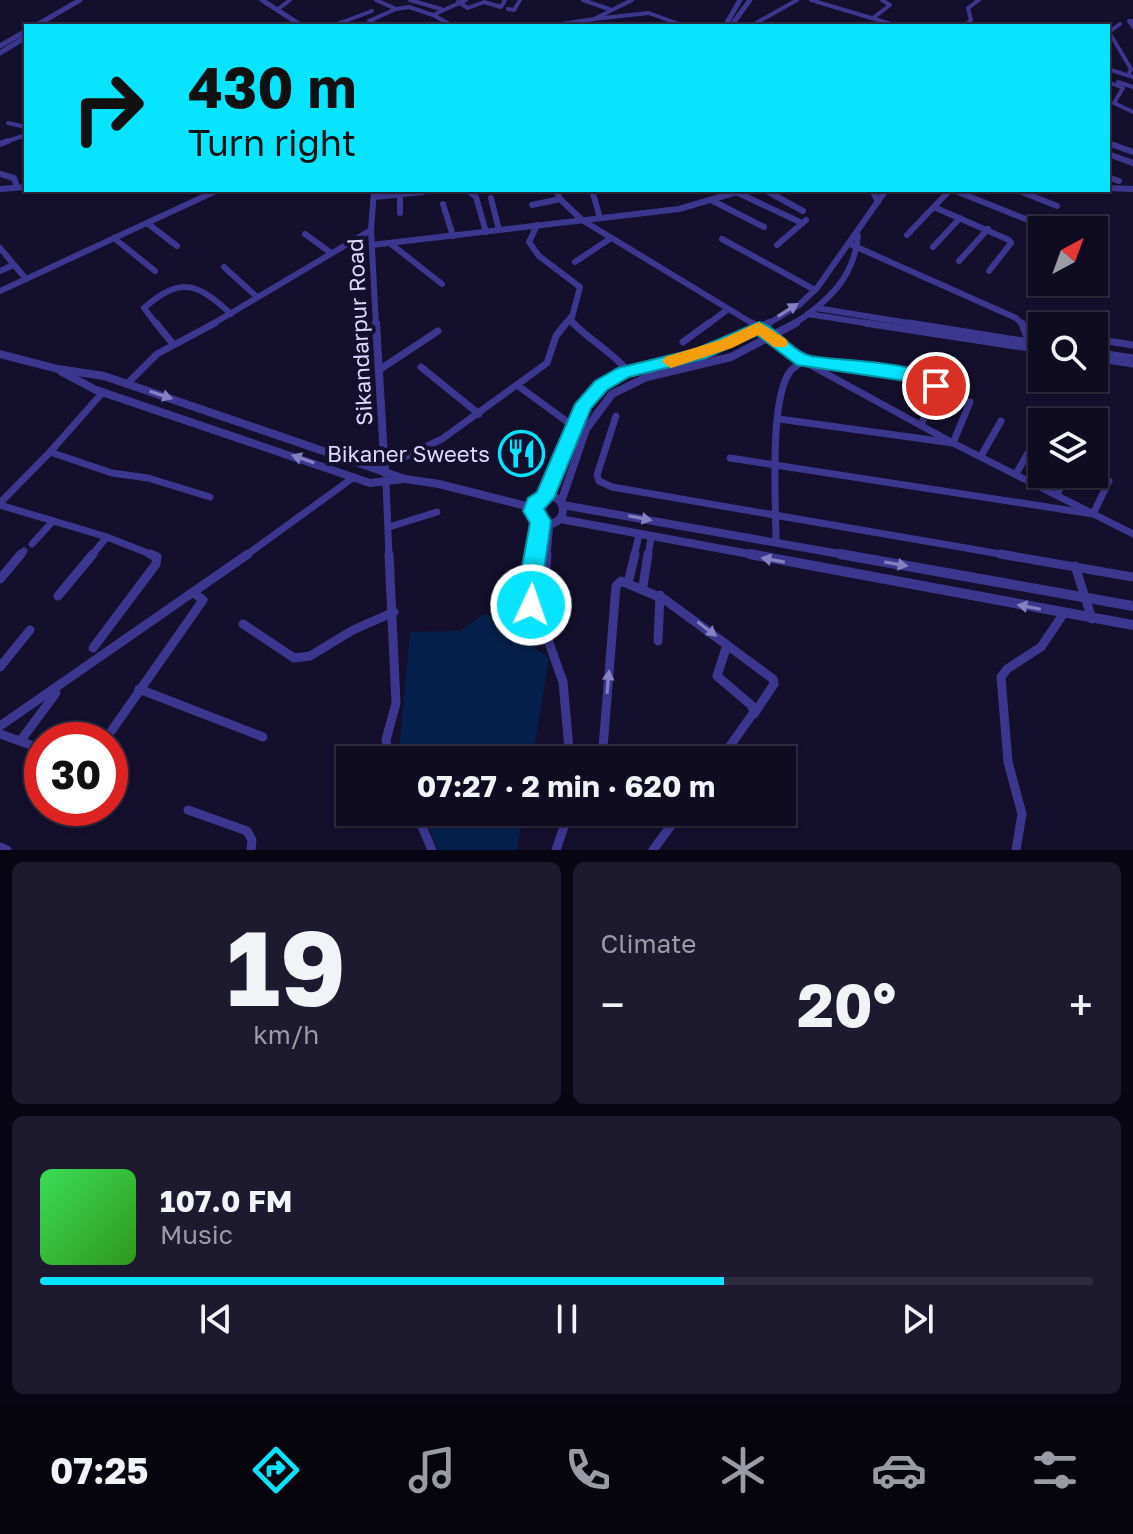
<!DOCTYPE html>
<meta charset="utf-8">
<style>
:root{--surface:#0f0b21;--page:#1d192e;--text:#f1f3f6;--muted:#9b9ba5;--line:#2f2b3f;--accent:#06e4ff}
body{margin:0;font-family:"Golos Text",sans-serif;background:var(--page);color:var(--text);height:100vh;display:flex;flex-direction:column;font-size:30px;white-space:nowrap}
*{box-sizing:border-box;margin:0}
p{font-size:26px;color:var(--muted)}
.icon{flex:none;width:44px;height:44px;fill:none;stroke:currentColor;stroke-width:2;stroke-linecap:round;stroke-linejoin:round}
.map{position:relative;height:850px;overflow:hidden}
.sheet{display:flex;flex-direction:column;gap:12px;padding:12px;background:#080612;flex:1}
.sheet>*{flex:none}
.top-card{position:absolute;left:24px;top:24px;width:1086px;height:168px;border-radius:0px;box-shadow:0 2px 6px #0004,0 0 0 2px var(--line);background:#06e4ff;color:#111;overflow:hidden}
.needle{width:52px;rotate:41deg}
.tools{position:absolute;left:1028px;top:216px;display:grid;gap:16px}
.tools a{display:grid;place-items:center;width:80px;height:80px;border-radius:0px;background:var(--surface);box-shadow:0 2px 6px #0004,0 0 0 2px var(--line);font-size:40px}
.speed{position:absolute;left:24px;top:722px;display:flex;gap:16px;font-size:40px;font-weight:700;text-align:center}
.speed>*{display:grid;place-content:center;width:104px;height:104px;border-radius:50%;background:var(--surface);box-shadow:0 2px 6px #0004,0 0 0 2px var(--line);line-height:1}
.speed .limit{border:12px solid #d22;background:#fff;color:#111}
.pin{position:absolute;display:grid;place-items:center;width:68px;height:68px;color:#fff;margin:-34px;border:4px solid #fff;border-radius:50%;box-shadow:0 2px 8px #0007}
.me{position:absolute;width:88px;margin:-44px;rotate:3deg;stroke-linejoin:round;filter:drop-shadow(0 0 6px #0008)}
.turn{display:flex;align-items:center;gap:28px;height:168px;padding:0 32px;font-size:36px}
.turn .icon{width:104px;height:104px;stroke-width:2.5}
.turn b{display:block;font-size:56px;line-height:68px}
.big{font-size:60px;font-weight:700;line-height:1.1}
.sheet .card{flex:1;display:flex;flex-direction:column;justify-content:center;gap:12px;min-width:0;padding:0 28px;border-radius:12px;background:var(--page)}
.sheet .dial{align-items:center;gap:0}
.dial b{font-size:104px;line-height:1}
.song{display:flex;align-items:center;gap:24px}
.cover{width:96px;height:96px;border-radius:12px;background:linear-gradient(135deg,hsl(130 70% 55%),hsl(110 70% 35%))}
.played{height:8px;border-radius:4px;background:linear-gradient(90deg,var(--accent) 65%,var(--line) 65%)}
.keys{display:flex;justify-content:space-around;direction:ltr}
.heat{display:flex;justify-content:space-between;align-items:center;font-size:44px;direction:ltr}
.sheet .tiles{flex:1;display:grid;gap:12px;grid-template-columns:1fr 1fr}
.card:last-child{grid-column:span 2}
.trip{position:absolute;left:336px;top:746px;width:460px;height:80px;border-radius:0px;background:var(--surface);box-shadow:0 2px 6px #0004,0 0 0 2px var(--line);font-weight:700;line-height:80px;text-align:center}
.menu{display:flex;height:128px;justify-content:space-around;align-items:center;background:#06040d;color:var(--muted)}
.menu .icon{width:56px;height:56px}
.menu .on{color:var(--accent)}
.menu b{font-size:36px;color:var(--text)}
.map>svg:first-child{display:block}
.water{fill:#06204d}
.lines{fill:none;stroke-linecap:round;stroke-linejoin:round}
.minor-far3{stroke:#3b378e;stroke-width:4}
.minor-far2{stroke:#3b378e;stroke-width:6}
.minor-far1{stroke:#3b378e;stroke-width:7}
.minor{stroke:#3b378e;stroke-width:9}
.tertiary-far3{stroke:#3b378e;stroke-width:5}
.tertiary-far2{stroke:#3b378e;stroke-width:6}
.tertiary-far1{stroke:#3b378e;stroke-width:8}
.tertiary{stroke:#3b378e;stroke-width:10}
.oneway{fill:#8480c1}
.route{fill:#06e4ff;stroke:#0494a6;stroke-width:2}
.slow{fill:#f59e0b}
.labels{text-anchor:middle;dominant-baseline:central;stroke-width:8;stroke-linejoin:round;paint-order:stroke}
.street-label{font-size:22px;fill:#dedaff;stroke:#140f2c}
.poi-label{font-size:22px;fill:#dedaff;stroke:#140f2c;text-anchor:end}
</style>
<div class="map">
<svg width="1133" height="850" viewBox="0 0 1133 850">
<rect width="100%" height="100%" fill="#140f2c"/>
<g class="water">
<path d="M 486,613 L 549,658 L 532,760 L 402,760 L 399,752 L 410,632 L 460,631 Z"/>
<path d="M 423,812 L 523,812 L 517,850 L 438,850 Z"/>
</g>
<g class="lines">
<g class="minor-far3">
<path d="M 376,0 L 396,9 L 369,21 L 380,26"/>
<path d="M 410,0 L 441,9"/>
<path d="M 583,0 L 609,9"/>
<path d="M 811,0 L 898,26"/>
<path d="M 458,2 L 468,8 L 484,2 L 501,7 L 505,0"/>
<path d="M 396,9 L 409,7 L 433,15"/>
<path d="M 508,9 L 514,10 L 520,0"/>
<path d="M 277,10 L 290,0"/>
<path d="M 873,18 L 890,5 L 882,0"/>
<path d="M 594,19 L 649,13 L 684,26"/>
<path d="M 1133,21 L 1129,21 L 1133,27"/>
<path d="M 1120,24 L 1109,32 L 1131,69 L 1128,75"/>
<path d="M 332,26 L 372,11"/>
<path d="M 453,26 L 433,15 L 466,0"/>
<path d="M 549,26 L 594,19 L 632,0"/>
<path d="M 751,26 L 797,0"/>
<path d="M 964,26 L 971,20 L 968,8 L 979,0"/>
<path d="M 1108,69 L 1133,77"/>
<path d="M 1108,82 L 1123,88 L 1114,103 L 1133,112"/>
<path d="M 1118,82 L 1133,87"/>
<path d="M 8,123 L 26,127"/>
<path d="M 2,143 L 26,135"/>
</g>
<g class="minor-far2">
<path d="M 1108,143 L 1133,152"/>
<path d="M 0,144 L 8,141"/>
<path d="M 1108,154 L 1133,163"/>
<path d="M 0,174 L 14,178 L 17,187"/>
<path d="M 1108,177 L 1119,181"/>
<path d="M 0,189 L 26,187"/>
<path d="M 467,190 L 476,197 L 486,232"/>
<path d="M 556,190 L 560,199 L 582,220 L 755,325"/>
<path d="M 592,190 L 600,218"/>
<path d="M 765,190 L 803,211"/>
<path d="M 953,190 L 1038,224"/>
<path d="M 1017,190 L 1057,206"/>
<path d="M 736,192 L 802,223"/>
<path d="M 400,194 L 400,213"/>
<path d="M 374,197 L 423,192"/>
<path d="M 491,198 L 499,230"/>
<path d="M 711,200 L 764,227"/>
<path d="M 443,204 L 453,236"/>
<path d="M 532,205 L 560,199"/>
<path d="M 936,208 L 1009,240 L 1011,243 L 989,271"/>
<path d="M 147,223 L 177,246"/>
<path d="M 537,225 L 529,242 L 539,256 L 580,287 L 571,321 L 575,325"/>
<path d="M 305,234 L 331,253"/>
<path d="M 907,235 L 950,190"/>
<path d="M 114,238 L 155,271"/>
<path d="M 722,239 L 815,290"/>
<path d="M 391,244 L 442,284"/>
<path d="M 777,245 L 806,220"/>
<path d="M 852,245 L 1016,318 L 1023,325"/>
<path d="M 933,247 L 960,218"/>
<path d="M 0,248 L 26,279"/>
<path d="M 959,261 L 988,229"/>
<path d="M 575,262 L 611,238"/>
<path d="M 224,267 L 257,297"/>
<path d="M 0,271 L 13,265"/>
<path d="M 0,291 L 218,190"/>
<path d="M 816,308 L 921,325"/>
<path d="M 808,314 L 878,325"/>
<path d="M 157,325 L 144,308 C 182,275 198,284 231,314"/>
<path d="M 211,325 L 371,230"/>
<path d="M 565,325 L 570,318"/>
<path d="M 707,325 L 728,309"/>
</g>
<g class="minor-far1">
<path d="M 156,323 L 173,344"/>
<path d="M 573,323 C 591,341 612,352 628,371"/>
<path d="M 752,323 L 803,361 L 953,443 L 1133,534"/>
<path d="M 865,323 L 1042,350"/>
<path d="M 909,323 L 1042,344"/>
<path d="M 1022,323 L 1029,343"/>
<path d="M 1024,329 L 1042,332"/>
<path d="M 1094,339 L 1133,345"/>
<path d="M 683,342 L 709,323"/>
<path d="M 1094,352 L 1133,358"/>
<path d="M 1094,358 L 1133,364"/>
<path d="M 421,367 L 479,414"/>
<path d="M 379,370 L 438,331"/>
<path d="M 127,384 L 157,354 L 215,323"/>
<path d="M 517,385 L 573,426"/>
<path d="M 616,416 L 597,475 L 599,481 L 612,487 L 1012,556"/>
<path d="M 779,419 L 953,443 L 970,402"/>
<path d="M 50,452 L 103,392"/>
<path d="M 981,456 L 1001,421"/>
<path d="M 730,458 L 1093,514 L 1109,481"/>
<path d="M 385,459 L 407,456 L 442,439 L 547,363 L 556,336 L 566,323"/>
<path d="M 1016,474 L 1036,439"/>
<path d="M 386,484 L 389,556"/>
<path d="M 1057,495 L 1067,474"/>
<path d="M 0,503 L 50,452 L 112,473 L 148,478 L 210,497"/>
<path d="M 0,505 L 107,537"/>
<path d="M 389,527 L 437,512"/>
<path d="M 776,543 C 776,505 769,404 789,373 C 792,368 798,365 803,361 L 927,380 L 937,387 L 921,425"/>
<path d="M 32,544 L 53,521"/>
<path d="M 20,556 L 24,551"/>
<path d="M 91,556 L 107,537 L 155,556"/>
<path d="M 245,556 L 354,477"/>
<path d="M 534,556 L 541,521"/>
<path d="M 547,556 L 550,523"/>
<path d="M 634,556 L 639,535"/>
<path d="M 648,556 L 651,538"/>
</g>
<g class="minor">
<path d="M 535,554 L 528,589 L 531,605 L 547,637 L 563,682 L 570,760"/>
<path d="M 1000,554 L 1133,577"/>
<path d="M 1075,566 L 1092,619"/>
<path d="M 0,579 L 21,554"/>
<path d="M 628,583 L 635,554"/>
<path d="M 643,586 L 648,554"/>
<path d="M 58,596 L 93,554"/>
<path d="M 538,618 L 543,606 L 547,554"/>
<path d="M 243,624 L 294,658 L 310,656 L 353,630 L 394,612"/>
<path d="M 658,641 L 660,595"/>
<path d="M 727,645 L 773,679 L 774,684 L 754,714"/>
<path d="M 93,648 L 156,564 L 157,557 L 150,554"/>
<path d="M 0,667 L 30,630"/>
<path d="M 139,689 L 263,737"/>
<path d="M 0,726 L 248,554"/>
<path d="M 0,734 L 42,749"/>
<path d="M 21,740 L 56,693"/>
<path d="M 105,740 L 203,600 L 194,593"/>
<path d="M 389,760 L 386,740 L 396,703 L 389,554"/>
<path d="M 602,760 L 616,586 L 621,581 L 664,599 L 727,645 L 717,676 L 751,705 L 754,712 L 720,760"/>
<path d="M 188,810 L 247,831 L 252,840 L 251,850"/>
<path d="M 416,812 L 432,850"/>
<path d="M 662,812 L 674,822"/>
<path d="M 0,847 L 7,850"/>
<path d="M 556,850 L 569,812"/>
<path d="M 653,850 L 681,812"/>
<path d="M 1016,850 L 1022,814 L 1008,762 L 1001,677 L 1007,669 L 1041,647 L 1064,613"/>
</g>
<g class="tertiary-far3">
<path d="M 262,0 L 302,26"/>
<path d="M 35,26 L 80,0"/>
<path d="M 725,26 L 740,0"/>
<path d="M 731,26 L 750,0"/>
<path d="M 0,46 L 26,31"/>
<path d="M 0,53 L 26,37"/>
</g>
<g class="tertiary-far2">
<path d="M 1108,188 L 1133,189"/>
<path d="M 374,190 L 371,230 L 376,325"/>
<path d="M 872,190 L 878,202"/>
<path d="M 372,245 L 679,209 L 744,190"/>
<path d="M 766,325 L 799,305 L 817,288 L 886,190"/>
<path d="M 792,325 C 827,303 854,278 858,236"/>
</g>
<g class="tertiary-far1">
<path d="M 376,323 L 385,473"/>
<path d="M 0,354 L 58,369 L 104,376 L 405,479 L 439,484 L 534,508"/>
<path d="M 62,372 L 96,390 L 370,483 L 404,479"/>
<circle cx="549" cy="510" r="14"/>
<path d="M 545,498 L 572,425 L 598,389 L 626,373 L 723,345 L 769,323"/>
<path d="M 561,502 L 586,429 L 612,394 L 647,377 L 731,357 L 796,323"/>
<path d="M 563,505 L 851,556"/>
<path d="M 560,519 L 760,556"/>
</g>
<g class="tertiary">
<path d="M 750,554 L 1133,625"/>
<path d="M 840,554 L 1133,606"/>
</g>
</g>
<defs><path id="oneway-solid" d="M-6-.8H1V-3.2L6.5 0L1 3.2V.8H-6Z" transform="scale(2)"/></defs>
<g class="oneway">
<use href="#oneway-solid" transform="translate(788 310) rotate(-32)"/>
<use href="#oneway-solid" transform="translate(161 395) rotate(18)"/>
<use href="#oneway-solid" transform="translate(303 459) rotate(-161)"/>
<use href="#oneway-solid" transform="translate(640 518) rotate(11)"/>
<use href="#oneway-solid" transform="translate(773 560) rotate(-170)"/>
<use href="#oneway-solid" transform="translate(896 564) rotate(10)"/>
<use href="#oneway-solid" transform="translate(1029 607) rotate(-169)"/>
<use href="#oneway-solid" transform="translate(707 629) rotate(37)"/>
<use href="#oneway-solid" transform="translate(608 682) rotate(-85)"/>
</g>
<path class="route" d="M 759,322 C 779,328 792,352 811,356 C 842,362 928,360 945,386 L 936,392 L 913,382 L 797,365 L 757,335 L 706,358 L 629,377 L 607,390 L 591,408 L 554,498 L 544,509 L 551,521 L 538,612 L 531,615 L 523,612 L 518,589 L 530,523 L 523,511 L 528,498 L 537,492 L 575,404 L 595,381 L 618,368 L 696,349 Z"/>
<path class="slow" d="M 759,322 L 786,339 L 788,343 L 786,347 L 774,347 L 758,335 L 732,348 L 671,368 L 662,362 L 665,357 L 720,340 Z"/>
<defs>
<symbol id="restaurant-ring" viewBox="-11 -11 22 22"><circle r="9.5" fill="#140f2c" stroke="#06e4ff" stroke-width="1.5"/><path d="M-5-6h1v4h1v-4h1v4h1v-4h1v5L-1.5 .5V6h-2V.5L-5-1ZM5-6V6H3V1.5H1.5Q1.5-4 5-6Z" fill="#06e4ff"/></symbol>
</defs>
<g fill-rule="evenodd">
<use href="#restaurant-ring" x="496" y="428" width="51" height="51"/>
</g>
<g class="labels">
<g class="street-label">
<text transform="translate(359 332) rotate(-93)">Sikandarpur Road</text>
</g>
<g class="poi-label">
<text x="490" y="453">Bikaner Sweets</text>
</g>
</g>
</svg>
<div class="tools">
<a><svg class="needle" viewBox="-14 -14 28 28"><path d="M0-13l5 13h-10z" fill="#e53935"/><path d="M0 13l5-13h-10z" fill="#9b9ba5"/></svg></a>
<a><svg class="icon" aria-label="search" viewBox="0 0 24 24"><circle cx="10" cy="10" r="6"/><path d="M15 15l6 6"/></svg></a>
<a><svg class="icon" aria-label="layers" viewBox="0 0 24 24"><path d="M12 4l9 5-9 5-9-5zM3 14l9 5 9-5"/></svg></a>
</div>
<div class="speed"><div class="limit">30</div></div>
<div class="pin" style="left:936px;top:386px;background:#d93025"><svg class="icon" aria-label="arrive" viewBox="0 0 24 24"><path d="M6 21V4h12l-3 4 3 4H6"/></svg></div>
<svg class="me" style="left:531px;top:605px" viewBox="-20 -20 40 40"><circle r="17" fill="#06e4ff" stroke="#fff" stroke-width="3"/><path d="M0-11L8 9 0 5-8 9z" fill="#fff"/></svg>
<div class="trip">07:27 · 2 min · 620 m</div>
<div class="top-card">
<div class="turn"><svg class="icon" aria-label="right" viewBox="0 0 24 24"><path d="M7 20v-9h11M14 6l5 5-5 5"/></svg><div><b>430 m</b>Turn right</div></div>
</div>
</div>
<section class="sheet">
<div class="tiles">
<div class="card dial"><b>19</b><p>km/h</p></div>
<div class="card"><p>Climate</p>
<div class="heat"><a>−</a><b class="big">20°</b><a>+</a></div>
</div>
<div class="card">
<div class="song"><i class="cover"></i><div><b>107.0 FM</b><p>Music</p></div></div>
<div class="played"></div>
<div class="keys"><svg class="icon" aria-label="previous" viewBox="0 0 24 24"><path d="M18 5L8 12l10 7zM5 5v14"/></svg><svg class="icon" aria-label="pause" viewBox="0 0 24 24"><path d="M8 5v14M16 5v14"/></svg><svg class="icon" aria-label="next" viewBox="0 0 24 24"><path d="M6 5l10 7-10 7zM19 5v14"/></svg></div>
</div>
</div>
</section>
<nav class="menu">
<b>07:25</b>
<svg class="icon on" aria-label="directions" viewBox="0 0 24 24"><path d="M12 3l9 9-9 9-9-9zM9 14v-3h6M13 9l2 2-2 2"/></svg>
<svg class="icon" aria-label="music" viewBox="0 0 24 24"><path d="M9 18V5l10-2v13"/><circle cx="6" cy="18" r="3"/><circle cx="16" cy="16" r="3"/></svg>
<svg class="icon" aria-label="phone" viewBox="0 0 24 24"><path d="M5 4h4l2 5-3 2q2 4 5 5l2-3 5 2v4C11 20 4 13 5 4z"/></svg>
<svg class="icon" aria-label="climate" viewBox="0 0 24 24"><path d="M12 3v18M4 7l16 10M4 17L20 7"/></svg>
<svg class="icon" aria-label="car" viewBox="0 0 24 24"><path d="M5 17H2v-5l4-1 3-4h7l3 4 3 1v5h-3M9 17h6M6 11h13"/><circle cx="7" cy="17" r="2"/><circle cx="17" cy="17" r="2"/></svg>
<svg class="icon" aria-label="filters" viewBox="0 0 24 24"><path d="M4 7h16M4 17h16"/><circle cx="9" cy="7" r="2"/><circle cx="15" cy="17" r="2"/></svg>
</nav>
